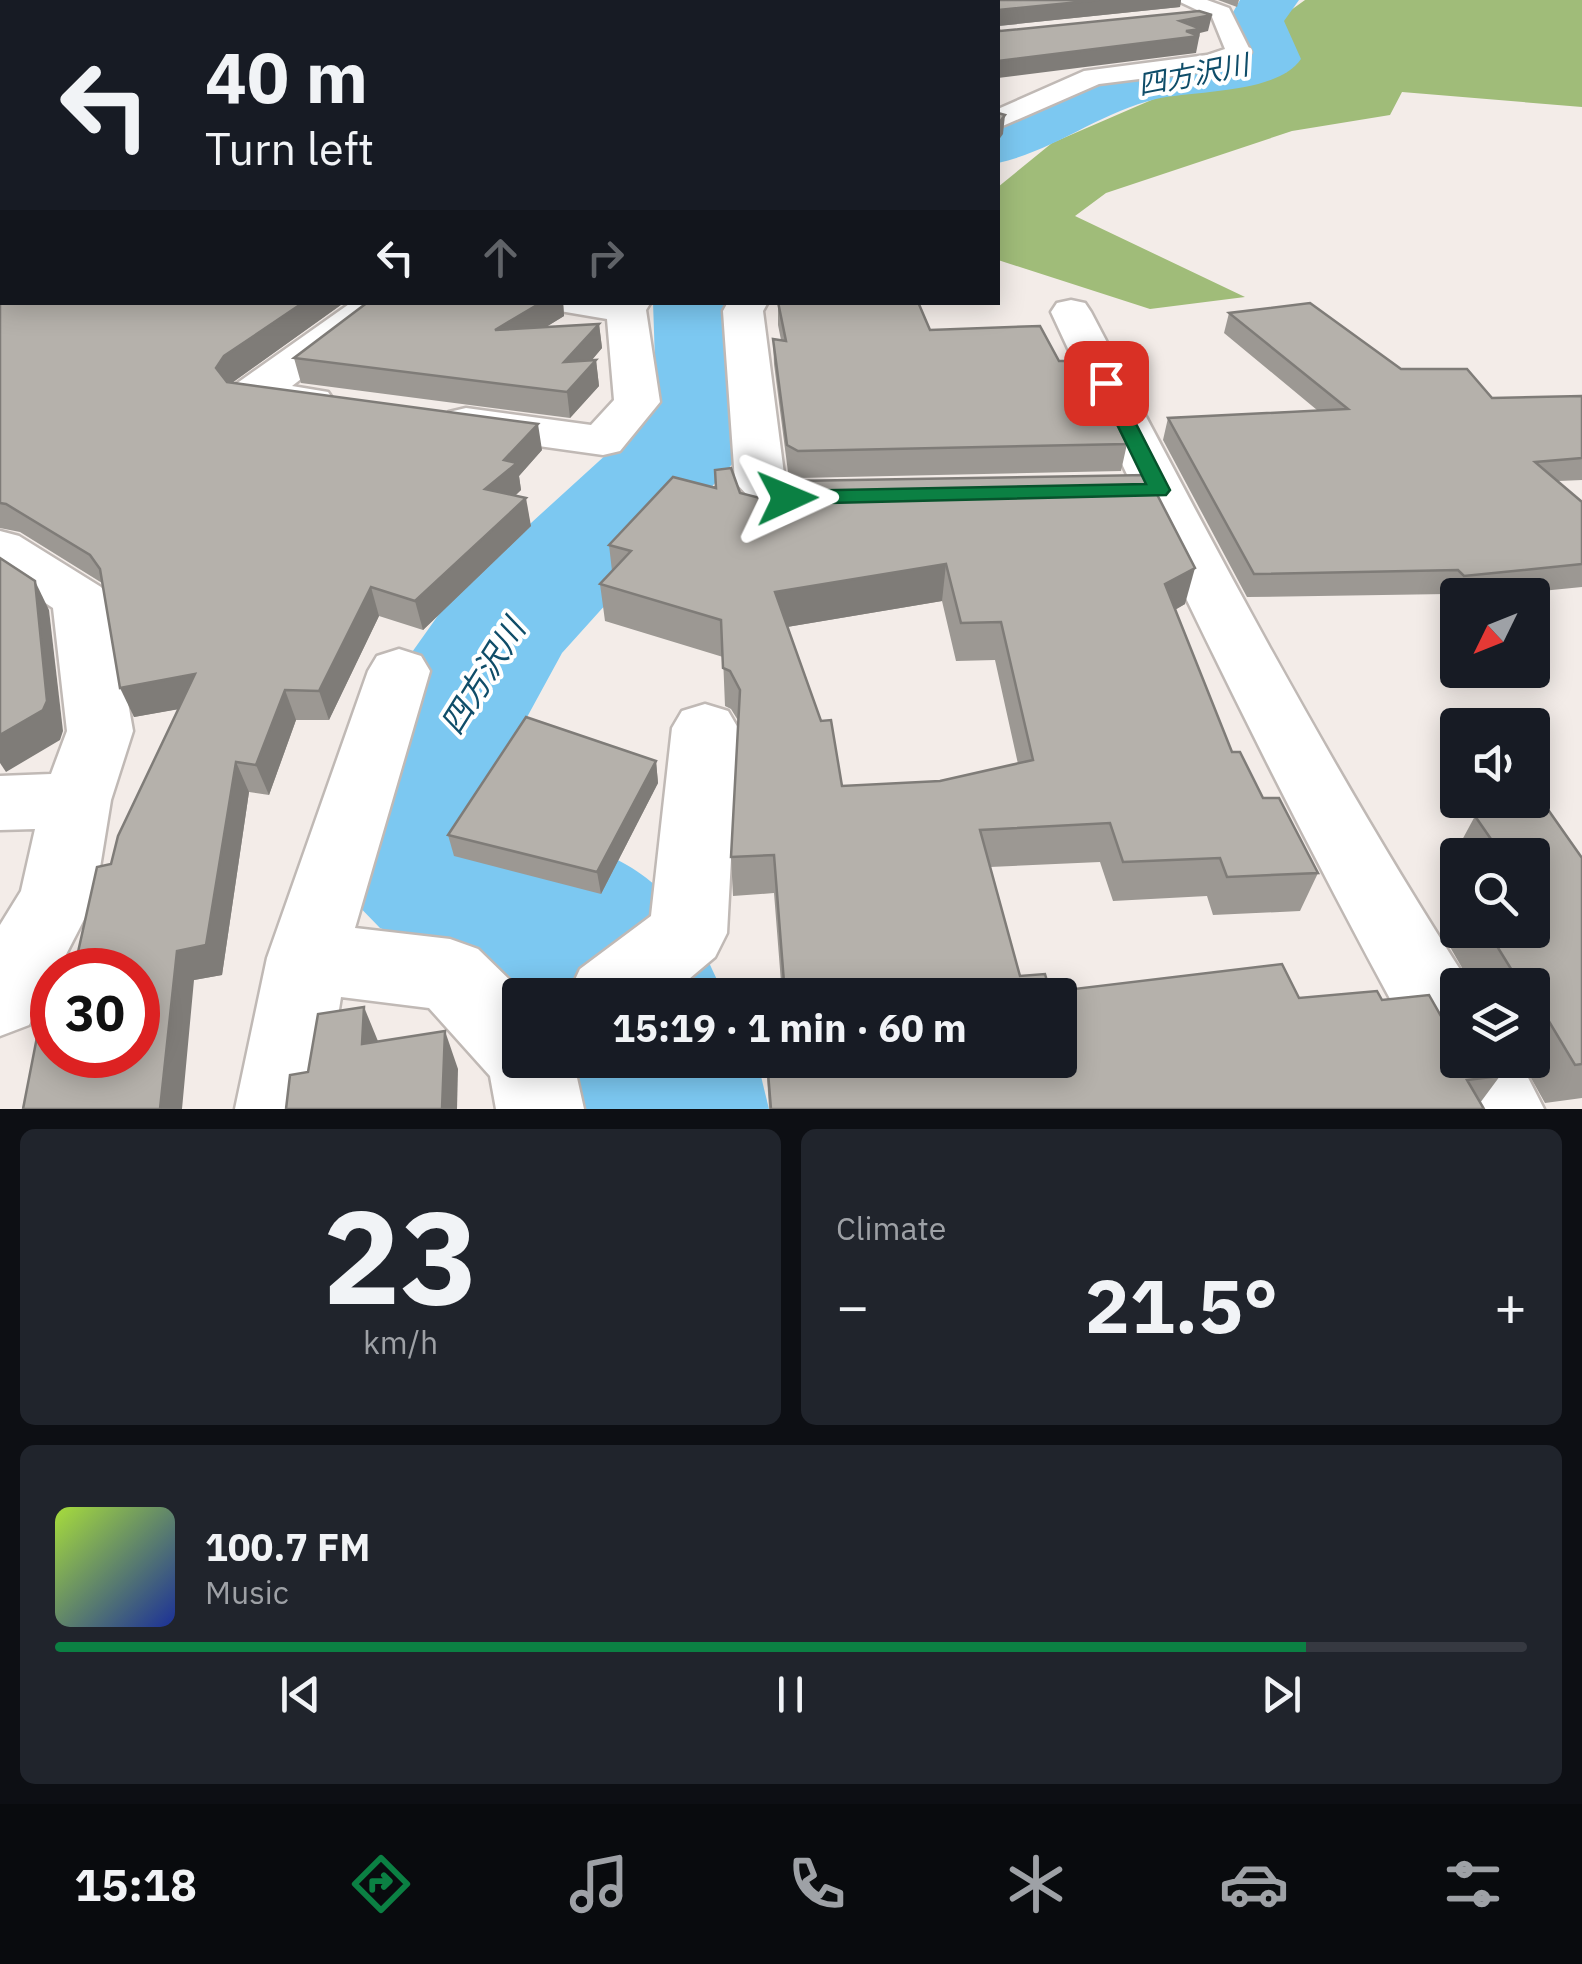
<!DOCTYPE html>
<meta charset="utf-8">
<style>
:root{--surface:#171b24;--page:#20242c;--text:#f1f3f6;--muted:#9ea1a6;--line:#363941;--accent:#0b8043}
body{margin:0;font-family:"IBM Plex Sans","Noto Sans JP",sans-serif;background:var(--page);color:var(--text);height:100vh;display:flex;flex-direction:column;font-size:38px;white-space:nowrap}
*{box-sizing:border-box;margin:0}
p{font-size:32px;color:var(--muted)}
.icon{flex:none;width:55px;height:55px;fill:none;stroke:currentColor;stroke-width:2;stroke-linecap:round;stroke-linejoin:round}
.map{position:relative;height:1109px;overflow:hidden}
.details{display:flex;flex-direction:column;gap:20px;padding:20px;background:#0d0f14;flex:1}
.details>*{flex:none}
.top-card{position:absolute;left:0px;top:0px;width:1000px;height:305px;box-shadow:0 5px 25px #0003;background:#171b24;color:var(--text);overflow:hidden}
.needle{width:65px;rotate:227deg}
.buttons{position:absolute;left:1440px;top:578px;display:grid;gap:20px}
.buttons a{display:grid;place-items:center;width:110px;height:110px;border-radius:10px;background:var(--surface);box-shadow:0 5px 25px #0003;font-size:50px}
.speed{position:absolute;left:30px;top:948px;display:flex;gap:20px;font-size:50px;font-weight:700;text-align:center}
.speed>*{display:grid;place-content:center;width:130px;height:130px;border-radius:50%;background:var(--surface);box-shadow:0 5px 25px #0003;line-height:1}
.speed .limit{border:15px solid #d22;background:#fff;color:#111}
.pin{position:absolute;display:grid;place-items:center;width:85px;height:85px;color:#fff;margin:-42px;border-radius:20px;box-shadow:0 5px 15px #0006}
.me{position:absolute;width:110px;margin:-55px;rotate:89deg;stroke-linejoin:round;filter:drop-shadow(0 0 8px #0008)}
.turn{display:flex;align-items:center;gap:35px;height:210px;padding:0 40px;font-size:45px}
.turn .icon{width:130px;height:130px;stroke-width:2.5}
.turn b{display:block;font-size:70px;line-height:85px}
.lanes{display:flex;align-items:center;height:95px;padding:0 40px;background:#0003;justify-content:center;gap:50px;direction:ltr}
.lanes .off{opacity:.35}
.big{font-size:75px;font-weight:700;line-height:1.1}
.details .tile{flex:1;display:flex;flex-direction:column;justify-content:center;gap:15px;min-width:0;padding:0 35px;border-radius:15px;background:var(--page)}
.details .dial{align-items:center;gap:0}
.dial b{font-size:130px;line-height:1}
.song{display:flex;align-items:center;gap:30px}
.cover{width:120px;height:120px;border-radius:15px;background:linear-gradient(135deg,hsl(80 70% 55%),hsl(230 70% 35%))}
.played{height:10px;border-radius:5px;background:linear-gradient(90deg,var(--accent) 85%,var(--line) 85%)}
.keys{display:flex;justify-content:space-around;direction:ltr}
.heat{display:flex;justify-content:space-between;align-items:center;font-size:55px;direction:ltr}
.details .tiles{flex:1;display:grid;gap:20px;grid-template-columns:1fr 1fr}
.tile:last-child{grid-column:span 2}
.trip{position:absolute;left:502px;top:978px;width:575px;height:100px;border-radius:10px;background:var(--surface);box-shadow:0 5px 25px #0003;font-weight:700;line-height:100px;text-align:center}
.dock{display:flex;height:160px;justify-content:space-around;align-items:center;background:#090b0e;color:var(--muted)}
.dock .icon{width:70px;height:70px}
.dock .selected{color:var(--accent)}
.dock b{font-size:45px;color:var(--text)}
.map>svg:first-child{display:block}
.forest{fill:#a0bc79}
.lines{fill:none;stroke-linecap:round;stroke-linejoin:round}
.river{fill:#7cc8f1;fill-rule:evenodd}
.street-casing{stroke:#c0b9b5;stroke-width:5}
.street{fill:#fff;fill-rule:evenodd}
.wall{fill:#9c9893;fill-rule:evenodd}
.shaded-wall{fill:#7f7c78}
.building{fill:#b5b1ab;stroke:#7f7c78;stroke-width:2.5;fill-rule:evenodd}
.route{fill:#0b8043;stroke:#07532c;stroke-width:2.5}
.labels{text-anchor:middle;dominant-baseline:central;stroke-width:8;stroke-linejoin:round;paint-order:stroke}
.far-water-label{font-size:28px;font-style:italic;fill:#0f4d69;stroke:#fff}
.water-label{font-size:32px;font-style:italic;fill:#0f4d69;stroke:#fff}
</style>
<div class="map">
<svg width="1582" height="1109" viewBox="0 0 1582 1109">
<rect width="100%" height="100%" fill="#f3ece8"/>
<path class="forest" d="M 1305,0 L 1582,0 L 1582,107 L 1402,92 L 1390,115 L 1292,131 L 1106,193 L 1075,216 L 1245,297 L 1150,309 L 998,260 L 998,187 L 1052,143 L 1163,95 L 1287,72 L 1280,18 Z"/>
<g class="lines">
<g class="river">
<path d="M 1240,0 L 1299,0 L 1284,21 L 1301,59 C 1277,94 1196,90 1156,99 C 1101,112 1053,151 998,163 L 998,116 L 1114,69 L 1238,49 L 1228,21 Z"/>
<path d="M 653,302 L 749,302 C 760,368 776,402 735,461 L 562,653 L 526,719 L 500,818 C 535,834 575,839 610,856 C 674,887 693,927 721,988 L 729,995 L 520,995 L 520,1003 L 481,968 L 380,928 L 345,892 L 320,842 L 370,719 L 393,679 L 454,593 L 642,422 L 656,391 Z"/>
<path d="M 551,1060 L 757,1060 L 769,1109 L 557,1109 Z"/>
</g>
<defs>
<g id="street">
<path d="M 1176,0 L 1207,0 L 1229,8 L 1251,52 L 1248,57 L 1211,70 L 1099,84 L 998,128 L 998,109 L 1084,71 L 1207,55 L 1225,49 L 1212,17 Z"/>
<path d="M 1071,300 L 1085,303 L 1091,312 C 1211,541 1330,768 1470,985 L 1458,985 L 1458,1060 L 1519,1060 L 1544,1109 L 1451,1109 C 1305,851 1176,582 1051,312 L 1057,303 Z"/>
<path d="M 352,302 L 399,302 L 292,386 L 328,392 L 335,402 L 328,412 L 312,416 L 236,404 L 229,394 L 236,384 Z"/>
<path d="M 548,302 L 651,302 L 646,310 L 660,402 L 620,451 L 603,455 L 466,436 L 449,432 L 442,422 L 449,412 L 466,408 L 591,425 L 614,400 L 607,319 L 554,310 Z"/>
<path d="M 728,302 L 768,302 L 763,311 L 784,474 C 812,491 852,477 884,485 L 892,496 L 884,507 C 838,518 765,525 735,481 L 723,311 Z"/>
<path d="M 0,531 L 19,536 L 101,587 L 110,600 L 133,731 L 111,800 L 95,898 L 58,970 L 52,970 L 52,980 L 29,1025 L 0,1036 L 0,925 L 21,891 L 35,829 L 0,830 L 0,776 L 51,774 L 67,731 L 53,608 L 0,573 Z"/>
<path d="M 399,649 L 421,656 L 430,671 L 355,928 L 450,939 L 478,949 L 525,995 L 520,995 L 520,1060 L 573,1060 L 584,1109 L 496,1109 L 490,1076 L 429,1008 L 341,997 L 323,1109 L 235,1109 L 267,958 L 368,671 L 377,656 Z"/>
<path d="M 705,704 L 728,711 L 738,728 L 727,933 L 715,957 L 670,995 L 568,995 L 580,969 L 651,916 L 672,728 L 682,711 Z"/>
</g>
</defs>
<use href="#street" class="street-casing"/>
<use href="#street" class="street"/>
</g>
<g class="wall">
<path d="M 0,0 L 2,302 L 345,302 L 232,383 L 542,450 L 519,476 L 521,490 L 515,496 L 531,526 L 423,630 L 379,616 L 329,720 L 296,720 L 269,795 L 249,792 L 222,975 L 194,980 L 52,1055 L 111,864 L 178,709 L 134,717 L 102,583 L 20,532 L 0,528 Z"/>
<path d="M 766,0 L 1181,0 L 1180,7 L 998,26 L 998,2 L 770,2 Z"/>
<path d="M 1218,0 L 1239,0 L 1237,7 Z"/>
<path d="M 368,302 L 563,302 L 564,316 L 546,327 L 599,324 L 602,348 L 591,361 L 596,360 L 599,386 L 570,418 L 301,383 L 294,358 Z"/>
<path d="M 778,302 L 930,330 L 1059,361 L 1127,444 L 1121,471 L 798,478 L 788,472 L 774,364 L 773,339 L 781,340 L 778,325 Z"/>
<path d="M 1229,313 L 1492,398 L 1582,396 L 1582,480 L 1558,481 L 1582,502 L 1582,587 L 1500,595 L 1458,595 L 1458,599 L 1453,600 L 1447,594 L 1247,597 L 1163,440 L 1168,418 L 1317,410 L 1224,333 Z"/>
<path d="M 792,481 L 1185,604 L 1175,610 L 1232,752 L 1263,798 L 1318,873 L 1300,911 L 1213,915 L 1207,896 L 1113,901 L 1100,862 L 990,867 L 1020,976 L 1050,992 L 1382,1000 L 1473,1074 L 1500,1076 L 1480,1103 L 1484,1109 L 769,1109 L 766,1060 L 1060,1060 L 1060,995 L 782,995 L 774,893 L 733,896 L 731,857 L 739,722 L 731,709 L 725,706 L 723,657 L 605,621 L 600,584 L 612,571 L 609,545 L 740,493 L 792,506 ZM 942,601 L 956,661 L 995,660 L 1018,764 L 940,781 L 842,786 L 787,627 Z"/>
<path d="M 656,761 L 658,783 L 601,894 L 454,856 L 448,835 Z"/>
<path d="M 1475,816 L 1582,858 L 1582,1098 L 1545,1103 L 1521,1060 L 1532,1060 L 1532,985 L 1472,985 L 1446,940 L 1458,920 L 1458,930 L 1532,930 L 1532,855 L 1458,855 L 1458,861 L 1454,855 Z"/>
</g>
<g class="shaded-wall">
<path d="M 1099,0 L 1181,0 L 1180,7 L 998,26 L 998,12 L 999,10 Z"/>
<path d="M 1212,15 L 1208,31 L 1200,33 L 1196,53 L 998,78 L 998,61 Z"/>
<path d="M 1005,115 L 1003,134 L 998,141 L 998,124 Z"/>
<path d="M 304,302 L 345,302 L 233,382 L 225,394 L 216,368 L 224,356 Z"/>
<path d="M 542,302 L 563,302 L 564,316 L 500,355 L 495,330 Z"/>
<path d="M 599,324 L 602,348 L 568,388 L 564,362 Z"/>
<path d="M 596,360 L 599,386 L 570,418 L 567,392 Z"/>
<path d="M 538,424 L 542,450 L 519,476 L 521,490 L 491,517 L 485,489 L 504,460 Z"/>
<path d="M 526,498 L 531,526 L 423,630 L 415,601 Z"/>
<path d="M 946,564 L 942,601 L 775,629 L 775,592 Z"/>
<path d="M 1195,568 L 1185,604 L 1155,621 L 1165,584 Z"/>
<path d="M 35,581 L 49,610 L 63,731 L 60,740 L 6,772 L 0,763 L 0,735 Z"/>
<path d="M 371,587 L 379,616 L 329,720 L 319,691 Z"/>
<path d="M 195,674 L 208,704 L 134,717 L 120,688 Z"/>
<path d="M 285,690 L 296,720 L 269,795 L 256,765 Z"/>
<path d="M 656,761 L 658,783 L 601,894 L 597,872 Z"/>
<path d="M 236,762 L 249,792 L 222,975 L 194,980 L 182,1109 L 160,1109 L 177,951 Z"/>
<path d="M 364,1007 L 380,1046 L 362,1044 Z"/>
<path d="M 445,1031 L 458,1069 L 457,1109 L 442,1109 Z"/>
</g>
<g class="building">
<path d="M 0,0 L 277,0 L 284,2 L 2,2 L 2,302 L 304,302 L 224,356 L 216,368 L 227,382 L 538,424 L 504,460 L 517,463 L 485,489 L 526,498 L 415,601 L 371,587 L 319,691 L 285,690 L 256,765 L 236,762 L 206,945 L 177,951 L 160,1109 L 23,1109 L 44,1001 L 52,999 L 52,1055 L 138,1055 L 138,970 L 74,970 L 97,867 L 111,864 L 118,836 L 195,674 L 120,688 L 100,569 L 90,555 L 6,504 L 0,503 Z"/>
<path d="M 791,0 L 1099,0 L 999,10 L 998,12 L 998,2 L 796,2 Z"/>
<path d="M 1199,11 L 1212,15 L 1180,21 L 1201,29 L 1186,31 L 1199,36 L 998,61 L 998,29 L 1000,31 Z"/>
<path d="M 998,113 L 1005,115 L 998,124 Z"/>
<path d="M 368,302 L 542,302 L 495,330 L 599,324 L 564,362 L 596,360 L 567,392 L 294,358 Z"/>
<path d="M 778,302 L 918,302 L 930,330 L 1040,326 L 1059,361 L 1076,361 L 1079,367 L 1087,366 L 1127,444 L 798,451 L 787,445 L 773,339 L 786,341 Z"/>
<path d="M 1310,303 L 1401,369 L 1467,369 L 1492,398 L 1582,396 L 1582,458 L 1535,462 L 1582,502 L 1582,564 L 1464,576 L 1458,570 L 1254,574 L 1168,418 L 1348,409 L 1229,313 Z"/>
<path d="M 731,468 L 740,493 L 800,508 L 792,481 L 1147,475 L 1195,568 L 1165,584 L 1232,752 L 1240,752 L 1263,798 L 1279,798 L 1318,873 L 1227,877 L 1220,858 L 1123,862 L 1110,823 L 980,830 L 1020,976 L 1045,974 L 1050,992 L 1282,964 L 1299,998 L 1377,991 L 1382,1000 L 1429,995 L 1458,1046 L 1458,1060 L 1466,1060 L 1473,1074 L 1500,1076 L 1467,1080 L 1484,1109 L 771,1109 L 767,1060 L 1060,1060 L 1060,995 L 785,995 L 774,855 L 731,857 L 740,690 L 730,671 L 723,668 L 721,620 L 600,584 L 631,551 L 609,545 L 673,477 L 716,488 L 715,470 ZM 946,564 L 961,623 L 1001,622 L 1033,760 L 940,781 L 842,786 L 831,720 L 821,721 L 775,592 Z"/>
<path d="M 0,558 L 35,581 L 47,701 L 43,710 L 0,735 Z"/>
<path d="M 526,717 L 656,761 L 597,872 L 448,835 Z"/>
<path d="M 1549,811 L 1582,858 L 1582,1064 L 1575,1065 L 1547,1018 L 1532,1018 L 1532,985 L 1518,985 L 1521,985 L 1487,930 L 1532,930 L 1532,855 L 1502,855 L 1475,816 Z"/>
<path d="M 364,1007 L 362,1044 L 445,1031 L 442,1109 L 286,1109 L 290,1075 L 308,1072 L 318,1014 Z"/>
</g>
<path class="route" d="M 1106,378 L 1115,383 L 1170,490 L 1166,495 L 787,504 L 777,498 L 787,491 L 1146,484 L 1097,383 Z"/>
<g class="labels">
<g class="far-water-label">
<text transform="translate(1193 74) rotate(-11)">四方沢川</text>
</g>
<g class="water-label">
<text transform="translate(482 676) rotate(-58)">四方沢川</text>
</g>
</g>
</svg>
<div class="buttons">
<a><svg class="needle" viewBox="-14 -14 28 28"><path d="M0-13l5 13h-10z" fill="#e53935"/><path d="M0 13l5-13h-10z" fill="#9ea1a6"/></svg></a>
<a><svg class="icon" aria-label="sound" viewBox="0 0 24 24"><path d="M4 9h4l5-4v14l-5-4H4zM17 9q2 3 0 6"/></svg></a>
<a><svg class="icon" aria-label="search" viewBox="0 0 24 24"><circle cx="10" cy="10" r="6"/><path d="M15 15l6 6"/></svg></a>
<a><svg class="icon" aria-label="layers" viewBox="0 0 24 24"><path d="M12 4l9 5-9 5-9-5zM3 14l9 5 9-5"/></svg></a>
</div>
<div class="speed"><div class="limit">30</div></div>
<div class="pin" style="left:1106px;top:383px;background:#d93025"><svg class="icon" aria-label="arrive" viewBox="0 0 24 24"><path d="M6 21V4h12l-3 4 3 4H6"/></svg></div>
<svg class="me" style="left:787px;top:498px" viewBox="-20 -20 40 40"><path d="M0-17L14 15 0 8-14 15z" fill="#0b8043" stroke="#fff" stroke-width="4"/></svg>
<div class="trip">15:19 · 1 min · 60 m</div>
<div class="top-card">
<div class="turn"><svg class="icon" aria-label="left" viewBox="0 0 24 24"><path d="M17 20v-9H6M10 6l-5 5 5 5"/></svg><div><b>40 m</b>Turn left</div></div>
<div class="lanes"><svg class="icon" aria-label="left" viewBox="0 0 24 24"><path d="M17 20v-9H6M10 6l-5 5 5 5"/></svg><svg class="icon off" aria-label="ahead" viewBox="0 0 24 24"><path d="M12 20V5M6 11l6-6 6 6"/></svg><svg class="icon off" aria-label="right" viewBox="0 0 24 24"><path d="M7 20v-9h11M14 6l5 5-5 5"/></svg></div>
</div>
</div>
<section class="details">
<div class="tiles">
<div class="tile dial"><b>23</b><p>km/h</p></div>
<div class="tile"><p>Climate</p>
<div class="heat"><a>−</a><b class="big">21.5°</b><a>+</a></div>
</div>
<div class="tile">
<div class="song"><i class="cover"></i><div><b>100.7 FM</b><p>Music</p></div></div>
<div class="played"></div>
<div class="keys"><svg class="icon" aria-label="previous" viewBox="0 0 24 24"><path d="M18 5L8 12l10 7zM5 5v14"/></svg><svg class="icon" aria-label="pause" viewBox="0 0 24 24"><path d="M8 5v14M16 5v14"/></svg><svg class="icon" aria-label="next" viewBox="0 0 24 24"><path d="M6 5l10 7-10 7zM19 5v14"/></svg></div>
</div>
</div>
</section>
<nav class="dock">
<b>15:18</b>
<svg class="icon selected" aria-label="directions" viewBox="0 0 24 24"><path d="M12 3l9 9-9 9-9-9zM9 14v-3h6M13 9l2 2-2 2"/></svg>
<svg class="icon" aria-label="music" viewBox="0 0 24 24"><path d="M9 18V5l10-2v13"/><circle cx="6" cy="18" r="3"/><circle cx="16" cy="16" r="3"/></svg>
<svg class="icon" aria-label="phone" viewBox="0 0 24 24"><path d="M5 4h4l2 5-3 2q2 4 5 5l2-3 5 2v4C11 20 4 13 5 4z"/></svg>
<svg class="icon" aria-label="climate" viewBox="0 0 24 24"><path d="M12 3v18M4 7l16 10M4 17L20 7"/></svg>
<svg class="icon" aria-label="car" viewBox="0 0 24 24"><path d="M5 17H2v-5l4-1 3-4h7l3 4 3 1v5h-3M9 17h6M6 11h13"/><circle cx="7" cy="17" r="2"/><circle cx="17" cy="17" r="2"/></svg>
<svg class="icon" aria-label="filters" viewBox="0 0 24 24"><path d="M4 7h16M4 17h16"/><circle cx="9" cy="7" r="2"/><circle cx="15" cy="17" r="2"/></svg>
</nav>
